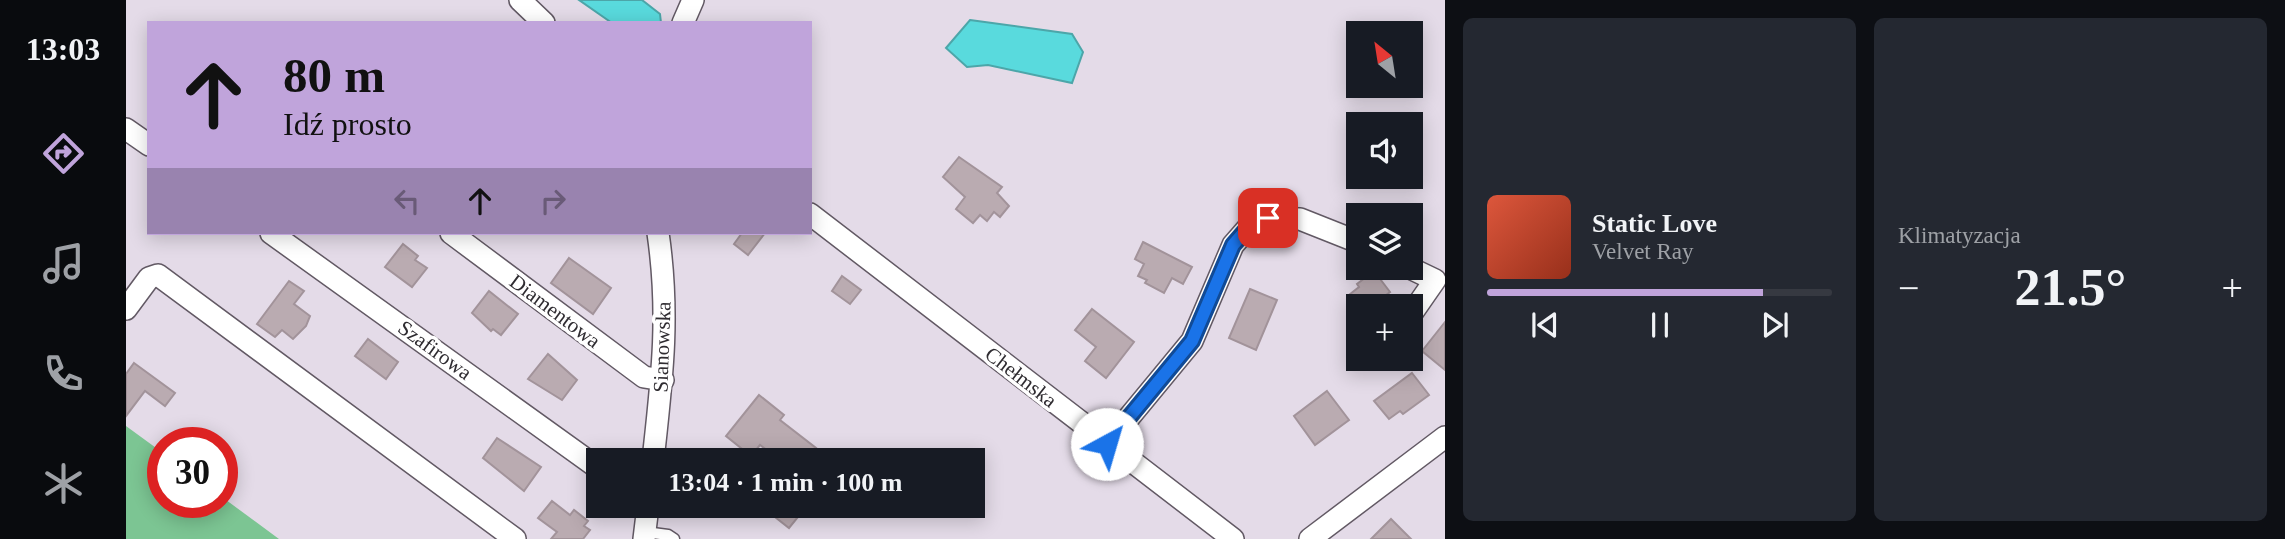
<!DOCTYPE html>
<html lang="pl">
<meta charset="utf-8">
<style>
:root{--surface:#171b24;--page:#242831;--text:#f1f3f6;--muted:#9ea1a6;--line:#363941;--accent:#c0a4db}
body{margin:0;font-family:Georgia,serif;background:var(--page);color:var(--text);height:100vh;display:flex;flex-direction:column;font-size:26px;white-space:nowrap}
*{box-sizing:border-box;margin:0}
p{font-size:23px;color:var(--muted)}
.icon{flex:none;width:38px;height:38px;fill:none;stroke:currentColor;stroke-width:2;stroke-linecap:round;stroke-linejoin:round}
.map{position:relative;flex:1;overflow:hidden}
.side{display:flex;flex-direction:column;gap:18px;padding:18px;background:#0d0f14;width:840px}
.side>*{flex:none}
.banner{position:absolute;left:21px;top:21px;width:665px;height:214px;border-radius:0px;box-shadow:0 4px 18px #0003;background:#c0a4db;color:#111;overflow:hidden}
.needle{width:46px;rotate:330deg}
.controls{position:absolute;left:1220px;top:21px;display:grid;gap:14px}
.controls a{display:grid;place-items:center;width:77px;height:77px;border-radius:0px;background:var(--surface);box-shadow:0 4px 18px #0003;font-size:35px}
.speed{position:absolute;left:21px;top:427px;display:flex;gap:14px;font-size:35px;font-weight:700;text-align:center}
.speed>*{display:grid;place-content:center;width:91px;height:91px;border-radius:50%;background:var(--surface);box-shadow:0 4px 18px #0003;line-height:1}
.speed .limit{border:10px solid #d22;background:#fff;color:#111}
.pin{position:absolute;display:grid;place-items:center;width:60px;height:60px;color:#fff;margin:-30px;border-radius:14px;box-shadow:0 4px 10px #0006}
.me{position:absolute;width:77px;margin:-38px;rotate:39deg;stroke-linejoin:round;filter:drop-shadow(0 0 5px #0008)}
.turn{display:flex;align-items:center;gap:24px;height:147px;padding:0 21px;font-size:32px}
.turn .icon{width:91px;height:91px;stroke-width:2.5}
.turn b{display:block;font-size:49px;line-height:60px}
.lanes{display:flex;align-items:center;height:66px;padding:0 21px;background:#0003;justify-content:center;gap:35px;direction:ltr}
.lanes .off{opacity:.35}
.big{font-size:52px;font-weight:700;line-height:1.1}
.side .card{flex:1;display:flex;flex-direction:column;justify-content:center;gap:10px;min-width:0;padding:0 24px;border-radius:10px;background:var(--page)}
.song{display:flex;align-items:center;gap:21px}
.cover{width:84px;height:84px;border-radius:10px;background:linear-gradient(135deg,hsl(10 70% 55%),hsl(10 70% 35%))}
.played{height:7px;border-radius:4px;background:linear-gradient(90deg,var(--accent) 80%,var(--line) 80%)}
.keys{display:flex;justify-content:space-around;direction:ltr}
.heat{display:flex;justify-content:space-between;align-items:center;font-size:38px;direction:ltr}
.side .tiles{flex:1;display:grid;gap:18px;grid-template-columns:repeat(2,1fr)}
.trip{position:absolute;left:460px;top:448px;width:399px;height:70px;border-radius:0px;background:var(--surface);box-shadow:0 4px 18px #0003;font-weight:700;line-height:70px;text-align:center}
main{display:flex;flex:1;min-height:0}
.tabs{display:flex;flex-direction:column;width:126px;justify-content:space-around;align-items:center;background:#090b0e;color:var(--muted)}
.tabs .icon{width:49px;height:49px}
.tabs .on{color:var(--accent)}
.tabs b{font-size:32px;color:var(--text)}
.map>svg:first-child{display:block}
.green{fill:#7cc593}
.water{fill:#59dadd;stroke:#4ca6a9;stroke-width:2}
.building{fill:#baabb1;stroke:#a2939a;stroke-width:2}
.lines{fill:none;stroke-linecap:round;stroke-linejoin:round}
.service-casing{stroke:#625964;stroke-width:13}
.minor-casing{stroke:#625964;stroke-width:24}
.service{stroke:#fff;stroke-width:10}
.minor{stroke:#fff;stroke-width:21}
.route-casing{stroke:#114b97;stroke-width:18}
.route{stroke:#1a73e8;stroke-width:12}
.labels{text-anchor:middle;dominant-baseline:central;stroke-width:7;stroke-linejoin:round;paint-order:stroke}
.street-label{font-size:21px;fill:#2f2c31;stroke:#fff}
</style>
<main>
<nav class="tabs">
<b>13:03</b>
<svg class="icon on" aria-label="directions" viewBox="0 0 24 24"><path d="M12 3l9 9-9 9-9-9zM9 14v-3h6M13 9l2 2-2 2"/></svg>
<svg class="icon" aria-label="music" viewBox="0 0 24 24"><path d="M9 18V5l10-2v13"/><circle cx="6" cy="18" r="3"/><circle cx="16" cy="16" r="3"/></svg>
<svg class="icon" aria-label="phone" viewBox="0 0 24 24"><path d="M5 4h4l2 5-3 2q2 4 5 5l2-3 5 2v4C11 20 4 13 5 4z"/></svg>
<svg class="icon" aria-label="climate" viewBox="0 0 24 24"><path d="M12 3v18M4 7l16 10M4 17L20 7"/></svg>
</nav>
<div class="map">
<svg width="1319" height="539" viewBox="0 0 1319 539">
<rect width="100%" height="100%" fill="#e4dbe8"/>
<path class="green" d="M 0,426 L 37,453 L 37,502 L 96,502 L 96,497 L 153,539 L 0,539 Z"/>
<g class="water">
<path d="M 453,0 L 516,0 L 534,14 L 535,23 L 486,23 Z"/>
<path d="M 844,20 L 946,34 L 957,52 L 946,83 L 862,65 L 841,67 L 820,48 Z"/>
</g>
<g class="building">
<path d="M 833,157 L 876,187 L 871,193 L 883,206 L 874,217 L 868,212 L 861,221 L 854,215 L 847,223 L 830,209 L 839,197 L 817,177 Z"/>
<path d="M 616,233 L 639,233 L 622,255 L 608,244 Z"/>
<path d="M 1017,242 L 1066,267 L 1057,284 L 1046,278 L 1038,293 L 1019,283 L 1021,280 L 1012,276 L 1018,264 L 1009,259 Z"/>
<path d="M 277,244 L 292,256 L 289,260 L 301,268 L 286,287 L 259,267 Z"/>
<path d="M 443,258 L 485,288 L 467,314 L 425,283 Z"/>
<path d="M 1248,271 L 1264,292 L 1246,306 L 1231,306 L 1223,295 L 1233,287 L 1231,284 Z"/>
<path d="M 716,276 L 735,290 L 724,304 L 706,291 Z"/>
<path d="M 163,281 L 178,291 L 168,304 L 184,316 L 180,326 L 167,339 L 156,330 L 149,337 L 131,324 Z"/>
<path d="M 1124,289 L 1151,300 L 1130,350 L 1103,338 Z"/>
<path d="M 363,291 L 392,314 L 375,335 L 367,329 L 365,331 L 346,313 Z"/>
<path d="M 966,309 L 1008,342 L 980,378 L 959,361 L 970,347 L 949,330 Z"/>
<path d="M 1319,322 L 1319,370 L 1296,351 Z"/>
<path d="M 242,339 L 272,362 L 260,379 L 229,356 Z"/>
<path d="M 422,354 L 451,380 L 436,400 L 402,379 Z"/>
<path d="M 8,363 L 49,393 L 39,406 L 19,391 L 0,416 L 0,374 Z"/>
<path d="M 1286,373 L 1303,395 L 1277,414 L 1274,411 L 1263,419 L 1248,401 Z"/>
<path d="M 1201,391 L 1223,420 L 1189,445 L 1168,416 Z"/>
<path d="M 633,395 L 658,415 L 654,420 L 690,448 L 680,460 L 654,460 L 634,445 L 625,456 L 600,436 Z"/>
<path d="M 371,438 L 415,467 L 398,491 L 357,458 Z"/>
<path d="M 426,501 L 444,515 L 448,510 L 462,521 L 458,526 L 464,530 L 457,539 L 425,539 L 431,532 L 412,518 Z"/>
<path d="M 635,506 L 658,506 L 672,517 L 663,528 Z"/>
<path d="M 1265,519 L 1285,539 L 1245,539 Z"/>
</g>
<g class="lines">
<defs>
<path id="service" d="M 519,532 L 542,535 L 548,539"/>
<g id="minor">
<path d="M 394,0 L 418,23"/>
<path d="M 557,23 L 567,0"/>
<path d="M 0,129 L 23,145"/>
<path d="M 684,214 L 1107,539"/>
<path d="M 145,233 L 472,468"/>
<path d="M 325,233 L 518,377 L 537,380"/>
<path d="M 1284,268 L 1309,280 L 1284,316"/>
<path d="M 0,309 L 23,278 L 32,275 L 389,539"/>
<path d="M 981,444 L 1066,341 L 1107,245 L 1121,229 L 1142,218 L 1174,219 L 1232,242"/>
<path d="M 527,460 C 536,379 544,315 532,233"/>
<path d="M 518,539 L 522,506"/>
<path d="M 1184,539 L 1319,437"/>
</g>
</defs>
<use href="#service" class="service-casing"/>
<use href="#minor" class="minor-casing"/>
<use href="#service" class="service"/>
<use href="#minor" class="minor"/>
</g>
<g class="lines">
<defs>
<path id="route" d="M 981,444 L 1066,341 L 1107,245 L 1121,229 L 1142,218"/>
</defs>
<use href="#route" class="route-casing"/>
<use href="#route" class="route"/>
</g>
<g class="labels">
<g class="street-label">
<text transform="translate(429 311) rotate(37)">Diamentowa</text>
<text transform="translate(536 347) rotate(-88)">Sianowska</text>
<text transform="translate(309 350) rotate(36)">Szafirowa</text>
<text transform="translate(895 377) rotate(38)">Chełmska</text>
</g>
</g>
</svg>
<div class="controls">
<a><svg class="needle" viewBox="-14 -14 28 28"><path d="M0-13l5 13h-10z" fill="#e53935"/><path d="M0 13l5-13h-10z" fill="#9ea1a6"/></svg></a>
<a><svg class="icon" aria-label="sound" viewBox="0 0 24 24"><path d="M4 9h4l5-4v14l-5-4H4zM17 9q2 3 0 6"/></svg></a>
<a><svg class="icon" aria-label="layers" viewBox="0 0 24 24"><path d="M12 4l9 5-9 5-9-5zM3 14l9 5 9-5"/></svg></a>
<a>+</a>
</div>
<div class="speed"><div class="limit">30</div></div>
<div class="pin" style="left:1142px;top:218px;background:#d93025"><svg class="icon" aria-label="arrive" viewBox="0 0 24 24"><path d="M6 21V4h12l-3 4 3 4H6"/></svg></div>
<svg class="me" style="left:981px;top:444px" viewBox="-20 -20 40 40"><circle r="19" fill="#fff"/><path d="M0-13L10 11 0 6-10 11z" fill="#1a73e8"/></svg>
<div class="trip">13:04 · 1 min · 100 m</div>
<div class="banner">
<div class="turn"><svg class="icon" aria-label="ahead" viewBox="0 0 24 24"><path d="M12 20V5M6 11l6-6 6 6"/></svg><div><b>80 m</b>Idź prosto</div></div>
<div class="lanes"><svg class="icon off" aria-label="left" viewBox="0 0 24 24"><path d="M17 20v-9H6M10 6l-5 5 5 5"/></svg><svg class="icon" aria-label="ahead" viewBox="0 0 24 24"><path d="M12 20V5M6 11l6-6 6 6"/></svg><svg class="icon off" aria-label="right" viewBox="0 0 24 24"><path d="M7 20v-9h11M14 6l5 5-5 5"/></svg></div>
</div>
</div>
<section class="side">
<div class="tiles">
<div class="card">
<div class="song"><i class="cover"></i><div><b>Static Love</b><p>Velvet Ray</p></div></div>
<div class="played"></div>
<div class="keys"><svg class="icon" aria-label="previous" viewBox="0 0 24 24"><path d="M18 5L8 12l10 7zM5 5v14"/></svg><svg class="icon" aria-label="pause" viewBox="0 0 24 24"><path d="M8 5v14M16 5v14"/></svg><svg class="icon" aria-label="next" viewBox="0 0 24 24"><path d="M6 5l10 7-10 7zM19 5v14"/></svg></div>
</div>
<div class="card"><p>Klimatyzacja</p>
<div class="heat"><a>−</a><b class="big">21.5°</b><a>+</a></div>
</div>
</div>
</section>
</main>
